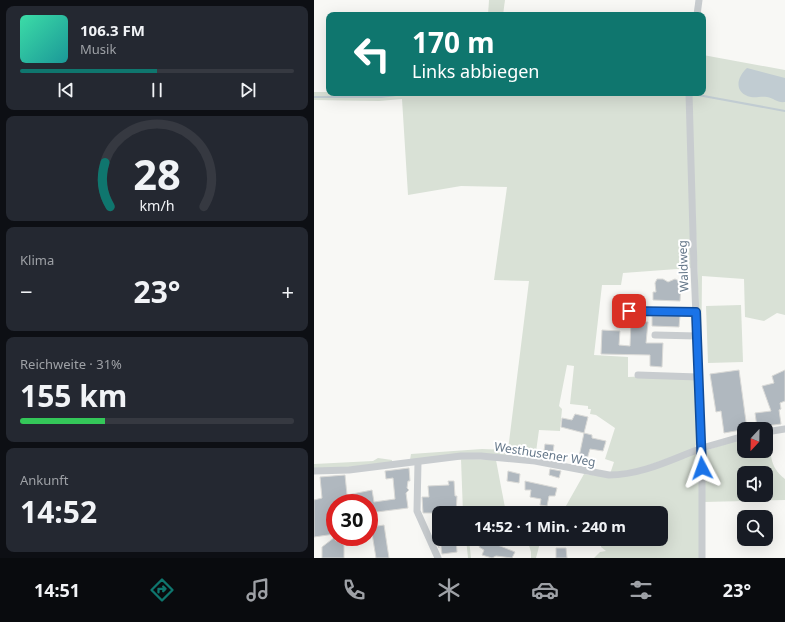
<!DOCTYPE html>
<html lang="de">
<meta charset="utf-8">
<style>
:root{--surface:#171b24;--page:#242831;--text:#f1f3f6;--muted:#9ea1a6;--line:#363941;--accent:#0f766e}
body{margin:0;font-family:"Noto Sans",sans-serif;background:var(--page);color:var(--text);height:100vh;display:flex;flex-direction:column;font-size:15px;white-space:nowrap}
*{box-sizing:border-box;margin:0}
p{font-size:13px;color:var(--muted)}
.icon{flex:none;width:22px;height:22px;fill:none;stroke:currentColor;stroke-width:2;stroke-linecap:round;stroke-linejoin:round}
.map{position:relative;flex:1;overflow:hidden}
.details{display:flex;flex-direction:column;gap:6px;padding:6px;background:#0d0f14;width:314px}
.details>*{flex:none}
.top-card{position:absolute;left:12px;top:12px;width:380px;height:84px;border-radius:8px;box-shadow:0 4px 16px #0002;background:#0f766e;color:#fff;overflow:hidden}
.needle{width:26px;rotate:202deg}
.fabs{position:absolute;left:423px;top:422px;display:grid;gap:8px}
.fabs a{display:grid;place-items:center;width:36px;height:36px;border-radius:8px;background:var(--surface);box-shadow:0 4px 16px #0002;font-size:20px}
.speed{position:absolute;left:12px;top:494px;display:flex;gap:8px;font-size:20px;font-weight:700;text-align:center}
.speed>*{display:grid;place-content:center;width:52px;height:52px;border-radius:50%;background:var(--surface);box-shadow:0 4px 16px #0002;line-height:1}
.speed .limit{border:6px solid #d22;background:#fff;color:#111}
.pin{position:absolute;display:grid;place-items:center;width:34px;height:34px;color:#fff;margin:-17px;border-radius:8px;box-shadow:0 2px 6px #0006}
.me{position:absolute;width:44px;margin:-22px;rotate:356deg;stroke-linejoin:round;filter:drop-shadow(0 0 3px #0008)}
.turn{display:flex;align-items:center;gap:14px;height:84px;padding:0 20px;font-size:18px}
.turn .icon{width:52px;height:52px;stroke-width:2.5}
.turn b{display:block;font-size:28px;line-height:34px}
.big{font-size:30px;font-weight:700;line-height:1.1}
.details .widget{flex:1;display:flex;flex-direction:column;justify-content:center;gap:6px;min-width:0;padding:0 14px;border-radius:8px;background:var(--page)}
.details .dial{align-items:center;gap:0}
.dial svg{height:104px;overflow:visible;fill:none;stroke:var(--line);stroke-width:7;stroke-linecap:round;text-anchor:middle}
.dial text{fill:var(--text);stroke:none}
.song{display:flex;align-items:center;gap:12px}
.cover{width:48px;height:48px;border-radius:6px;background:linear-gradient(135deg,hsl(160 70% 55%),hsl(180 70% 35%))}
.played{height:4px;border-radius:2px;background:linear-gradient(90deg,var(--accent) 50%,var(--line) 50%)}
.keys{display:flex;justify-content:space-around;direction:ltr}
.heat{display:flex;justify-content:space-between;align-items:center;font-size:22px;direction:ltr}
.charge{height:6px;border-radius:3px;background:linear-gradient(90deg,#34c759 31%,var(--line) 0)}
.trip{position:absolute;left:118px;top:506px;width:236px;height:40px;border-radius:8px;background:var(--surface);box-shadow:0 4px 16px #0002;font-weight:700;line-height:40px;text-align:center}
.tab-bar{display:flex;height:64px;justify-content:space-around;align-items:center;background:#090b0e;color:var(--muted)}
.tab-bar .icon{width:28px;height:28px}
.tab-bar .current{color:var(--accent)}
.tab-bar b{font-size:18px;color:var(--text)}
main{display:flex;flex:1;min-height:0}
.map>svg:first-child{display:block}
.green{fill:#d9e1d6;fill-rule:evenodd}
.water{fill:#c1ccd2}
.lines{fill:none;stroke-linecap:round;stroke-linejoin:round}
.stream{stroke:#c1ccd2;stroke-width:2}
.building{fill:#b0b8bf;stroke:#dadad7}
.minor{stroke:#c8cccf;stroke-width:7}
.route-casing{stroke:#114b97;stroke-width:10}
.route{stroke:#1a73e8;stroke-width:7}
.labels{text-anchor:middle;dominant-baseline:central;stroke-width:4;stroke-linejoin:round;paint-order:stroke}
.street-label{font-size:12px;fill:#647789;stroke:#fff}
</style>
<main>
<section class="details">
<div class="widget">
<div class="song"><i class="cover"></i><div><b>106.3 FM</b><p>Musik</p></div></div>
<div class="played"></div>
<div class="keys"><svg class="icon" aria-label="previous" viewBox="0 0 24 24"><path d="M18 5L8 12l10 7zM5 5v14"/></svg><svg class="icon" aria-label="pause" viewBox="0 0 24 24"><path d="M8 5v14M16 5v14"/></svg><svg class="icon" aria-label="next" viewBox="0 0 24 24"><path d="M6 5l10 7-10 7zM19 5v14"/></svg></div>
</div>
<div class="widget dial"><svg viewBox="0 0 100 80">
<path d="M14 69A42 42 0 1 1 86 69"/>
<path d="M14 69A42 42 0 0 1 10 35" stroke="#0f766e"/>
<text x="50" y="56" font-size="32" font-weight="700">28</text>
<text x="50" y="72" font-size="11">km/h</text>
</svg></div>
<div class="widget"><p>Klima</p>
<div class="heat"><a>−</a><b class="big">23°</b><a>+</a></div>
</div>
<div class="widget"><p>Reichweite · 31%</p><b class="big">155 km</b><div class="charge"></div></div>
<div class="widget"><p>Ankunft</p><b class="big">14:52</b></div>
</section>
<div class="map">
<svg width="471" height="558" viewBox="0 0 471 558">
<rect width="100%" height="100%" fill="#f8f8f5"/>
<g class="green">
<path d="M 175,0 L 191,0 L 189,15 L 174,15 Z"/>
<path d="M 389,55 L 471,70 L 471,315 L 463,313 L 450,321 L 431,317 L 430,279 L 388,276 L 387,372 L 377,93 L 389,93 Z"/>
<path d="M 0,92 L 374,93 L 377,268 L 309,273 L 307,285 L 288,285 L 280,355 L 314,357 L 314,377 L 382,374 L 384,440 L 380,449 L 321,470 L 296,474 L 300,462 L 291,459 L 301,428 L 282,415 L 276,414 L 277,409 L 274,409 L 274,406 L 256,404 L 260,366 L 253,365 L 245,406 L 248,409 L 246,431 L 225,430 L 221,459 L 96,460 L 97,454 L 168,449 L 194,450 L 215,281 L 180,280 L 193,187 L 147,186 L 94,195 L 88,99 L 65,101 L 0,100 Z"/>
<path d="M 427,305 L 429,362 L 394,363 L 392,306 Z"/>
<path d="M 452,433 L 456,433 C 457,452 454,466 471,479 L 471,500 L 390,502 L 390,451 L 430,438 L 430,451 L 452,451 ZM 430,473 L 452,473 L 452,495 L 430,495 Z"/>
<path d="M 383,453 L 385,454 L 387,558 L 280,558 L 286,552 L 292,551 L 287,547 L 287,539 L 347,539 L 347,513 L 288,513 L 287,507 L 279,510 L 279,513 L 219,513 L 248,513 L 270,474 L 295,477 Z"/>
<path d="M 64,458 L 78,460 L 78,462 L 35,467 L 0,469 L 0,464 L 59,461 Z"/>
<path d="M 147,459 L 182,460 L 192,513 L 149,513 Z"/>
<path d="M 152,539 L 155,539 L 157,558 L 154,558 Z"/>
<path d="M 213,539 L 227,539 L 222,558 L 217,558 L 217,552 Z"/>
</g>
<path class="water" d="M 433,68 L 471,78 L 471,102 C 463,103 460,98 453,97 C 447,96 442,98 437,97 C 420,93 422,78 433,68 Z"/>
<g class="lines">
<g class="stream">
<path d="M 384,95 L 471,111"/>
<path d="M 0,97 L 67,97 L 97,93"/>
</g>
</g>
<g class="building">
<path d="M 343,279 L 349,279 L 354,282 L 361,279 L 365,281 L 367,285 L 366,301 L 339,300 L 339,292 L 342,292 L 341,283 Z"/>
<path d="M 338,316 L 366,316 L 365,327 L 338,326 Z"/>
<path d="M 317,321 L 334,322 L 332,343 L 349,343 L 348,367 L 336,366 L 336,355 L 287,354 L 288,330 L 306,331 L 305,345 L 316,346 Z"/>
<path d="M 425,370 L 433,429 L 410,433 L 407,411 L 402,412 L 396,374 Z"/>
<path d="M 471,370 L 471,401 L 466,403 L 467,409 L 465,410 L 467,424 L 443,427 L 441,413 L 457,411 L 448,386 L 460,383 L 458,376 Z"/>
<path d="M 261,414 L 274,417 L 270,433 L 278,435 L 278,438 L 292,441 L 289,451 L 276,449 L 273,459 L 265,457 L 270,433 L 247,427 L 248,418 L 258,420 Z"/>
<path d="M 231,444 L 240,445 L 239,452 L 230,451 Z"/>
<path d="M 95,468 L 96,481 L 94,481 L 93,488 L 95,490 L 92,493 L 94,508 L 55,513 L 55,503 L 21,503 L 21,534 L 0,537 L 0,500 L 8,498 L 6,477 L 31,475 L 33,495 L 58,490 L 60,502 L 81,499 L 79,478 L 72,479 L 71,471 Z"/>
<path d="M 236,469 L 247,471 L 245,478 L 235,475 Z"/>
<path d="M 194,471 L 206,474 L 205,483 L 193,481 Z"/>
<path d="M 134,481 L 140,481 L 141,496 L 143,496 L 142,513 L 109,513 L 108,497 L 115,497 L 114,486 L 135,485 Z"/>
<path d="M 211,481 L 243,488 L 241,496 L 235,496 L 233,506 L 226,505 L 227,499 L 216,497 L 217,490 L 211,490 Z"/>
<path d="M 70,525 L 75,558 L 62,558 L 57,527 Z"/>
<path d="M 125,531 L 125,548 L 119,532 Z"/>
<path d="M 21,537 L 21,540 L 30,545 L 30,558 L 8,558 L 8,547 Z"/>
<path d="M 30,537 L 44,537 L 42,543 L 38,545 L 30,545 Z"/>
<path d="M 126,539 L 142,539 L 143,552 L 128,554 Z"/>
<path d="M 169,539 L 201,552 L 198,558 L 182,556 L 178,558 L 168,555 L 170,550 L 165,547 Z"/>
<path d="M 242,548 L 252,548 L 253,558 L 242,558 Z"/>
</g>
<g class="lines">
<g class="minor">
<path d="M 383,15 L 385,0"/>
<path d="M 375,93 L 380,269 L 388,457 L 388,558"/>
<path d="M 315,311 L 382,311"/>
<path d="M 341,335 L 383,336"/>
<path d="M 324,375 L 384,377"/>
<path d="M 452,432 L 471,429"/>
<path d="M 104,462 L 103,511 L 124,558"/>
<path d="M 0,471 L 35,470 L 147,456 L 167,456 L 221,461 L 295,475 C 328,475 358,459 388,448 C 402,444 416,440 430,436"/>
</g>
</g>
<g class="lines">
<defs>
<path id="route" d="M 315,311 L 382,312 L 388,468"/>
</defs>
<use href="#route" class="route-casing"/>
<use href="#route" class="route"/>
</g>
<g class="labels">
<g class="street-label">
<text transform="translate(369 266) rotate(-92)">Waldweg</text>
<text transform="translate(231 454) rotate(9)">Westhusener Weg</text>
</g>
</g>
</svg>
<div class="fabs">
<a><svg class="needle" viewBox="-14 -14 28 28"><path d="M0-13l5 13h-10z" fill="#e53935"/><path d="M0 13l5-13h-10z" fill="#9ea1a6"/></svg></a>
<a><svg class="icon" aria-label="sound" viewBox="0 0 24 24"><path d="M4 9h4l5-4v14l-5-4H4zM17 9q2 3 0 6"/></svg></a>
<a><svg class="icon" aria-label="search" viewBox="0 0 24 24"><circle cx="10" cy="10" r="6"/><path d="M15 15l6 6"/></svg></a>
</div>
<div class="speed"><div class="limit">30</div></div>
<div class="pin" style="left:315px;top:311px;background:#d93025"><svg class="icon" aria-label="arrive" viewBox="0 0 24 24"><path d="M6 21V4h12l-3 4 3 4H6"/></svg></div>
<svg class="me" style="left:388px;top:468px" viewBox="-20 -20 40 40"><path d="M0-17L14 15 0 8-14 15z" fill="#1a73e8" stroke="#fff" stroke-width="4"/></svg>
<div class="trip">14:52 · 1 Min. · 240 m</div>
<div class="top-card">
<div class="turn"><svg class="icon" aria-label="left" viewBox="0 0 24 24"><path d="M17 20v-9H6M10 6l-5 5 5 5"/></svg><div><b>170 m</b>Links abbiegen</div></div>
</div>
</div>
</main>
<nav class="tab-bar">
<b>14:51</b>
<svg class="icon current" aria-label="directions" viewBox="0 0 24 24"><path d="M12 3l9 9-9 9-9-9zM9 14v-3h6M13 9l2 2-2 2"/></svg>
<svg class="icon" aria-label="music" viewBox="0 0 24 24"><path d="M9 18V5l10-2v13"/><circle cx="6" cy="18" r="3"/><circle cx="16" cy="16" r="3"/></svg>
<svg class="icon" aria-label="phone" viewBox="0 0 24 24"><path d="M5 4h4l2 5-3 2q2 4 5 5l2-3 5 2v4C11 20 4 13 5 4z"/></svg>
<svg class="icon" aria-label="climate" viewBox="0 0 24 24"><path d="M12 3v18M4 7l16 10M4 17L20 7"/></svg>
<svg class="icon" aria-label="car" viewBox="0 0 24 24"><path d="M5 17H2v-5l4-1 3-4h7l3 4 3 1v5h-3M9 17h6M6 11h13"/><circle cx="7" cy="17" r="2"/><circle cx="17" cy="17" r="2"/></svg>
<svg class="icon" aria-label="filters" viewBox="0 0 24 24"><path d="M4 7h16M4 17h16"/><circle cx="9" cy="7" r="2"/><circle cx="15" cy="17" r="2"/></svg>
<b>23°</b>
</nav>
